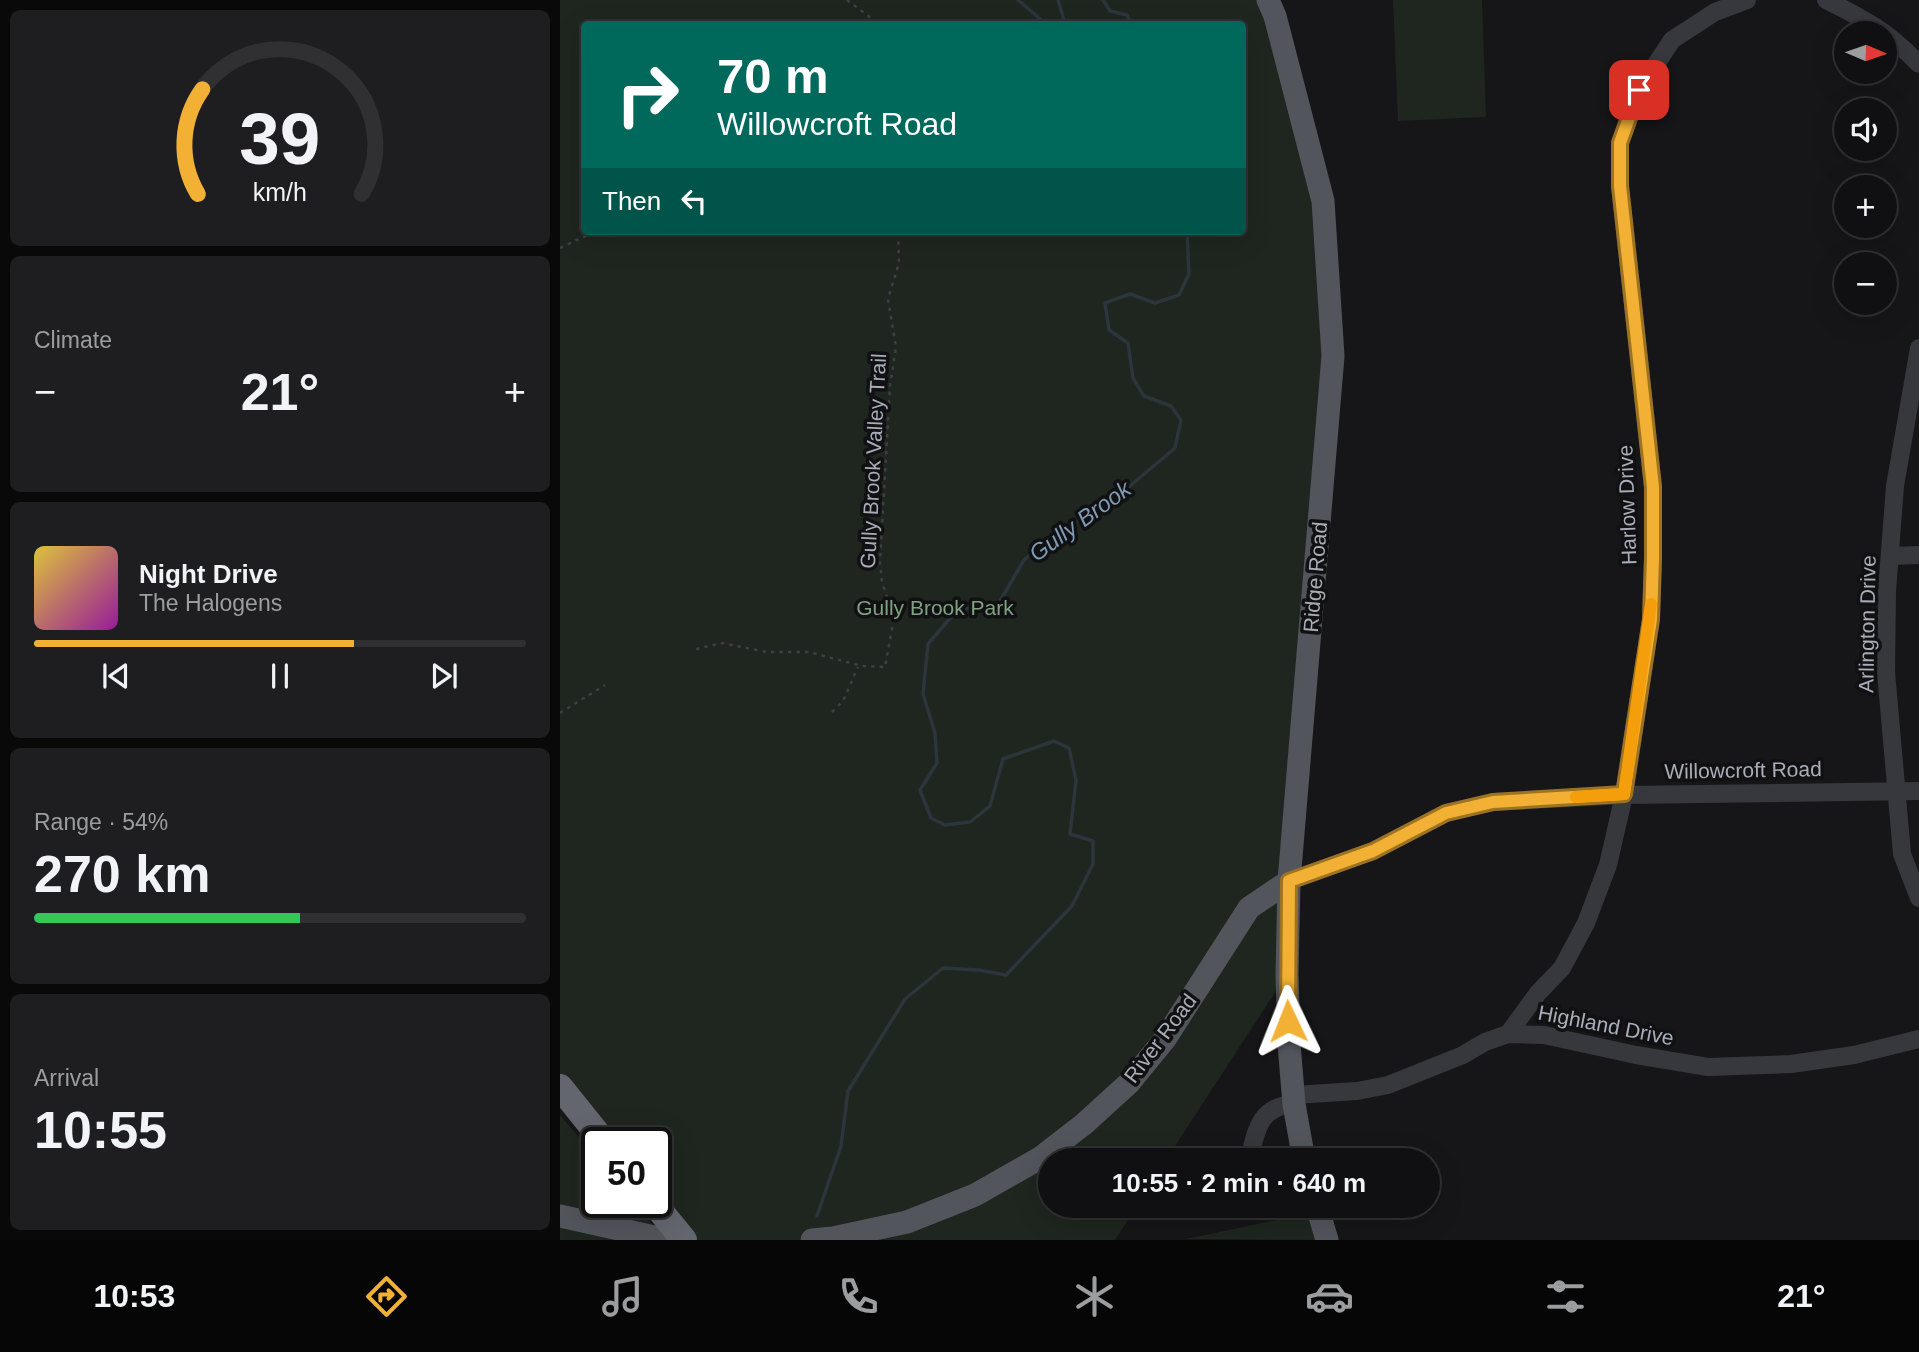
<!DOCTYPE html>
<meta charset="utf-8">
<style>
:root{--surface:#101012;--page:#1e1e20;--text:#f1f3f6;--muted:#9c9d9f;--line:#303032;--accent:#f2b134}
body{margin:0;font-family:Helvetica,sans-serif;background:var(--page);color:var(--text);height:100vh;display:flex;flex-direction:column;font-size:26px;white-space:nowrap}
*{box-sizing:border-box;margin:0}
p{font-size:23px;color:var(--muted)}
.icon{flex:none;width:38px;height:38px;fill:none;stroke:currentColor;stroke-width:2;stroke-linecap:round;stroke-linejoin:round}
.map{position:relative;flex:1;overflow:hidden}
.panel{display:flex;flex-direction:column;gap:10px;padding:10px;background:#09090a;width:560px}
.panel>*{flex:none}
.top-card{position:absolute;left:21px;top:21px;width:665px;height:214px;border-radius:7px;box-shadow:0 7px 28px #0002,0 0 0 2px var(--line);background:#00695c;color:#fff;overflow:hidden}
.needle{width:46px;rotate:92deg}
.fabs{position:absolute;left:1274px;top:21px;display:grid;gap:14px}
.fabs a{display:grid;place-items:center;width:63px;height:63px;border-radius:50%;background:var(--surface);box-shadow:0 7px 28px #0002,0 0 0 2px var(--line);font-size:35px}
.speed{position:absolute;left:21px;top:1127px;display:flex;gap:14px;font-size:35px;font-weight:700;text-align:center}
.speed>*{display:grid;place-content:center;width:91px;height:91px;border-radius:50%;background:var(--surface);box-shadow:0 7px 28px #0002,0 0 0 2px var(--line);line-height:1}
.speed .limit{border:4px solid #111;border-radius:10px;background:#fff;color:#111}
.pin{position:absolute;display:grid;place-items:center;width:60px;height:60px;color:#fff;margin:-30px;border-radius:14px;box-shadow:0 4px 10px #0006}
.me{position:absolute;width:77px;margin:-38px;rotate:358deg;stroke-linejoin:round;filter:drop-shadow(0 0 5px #0008)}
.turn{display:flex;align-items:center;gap:24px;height:147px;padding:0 21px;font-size:32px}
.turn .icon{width:91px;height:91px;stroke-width:2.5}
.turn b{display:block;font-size:49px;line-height:60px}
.then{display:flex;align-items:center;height:66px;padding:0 21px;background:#0003;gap:14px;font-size:26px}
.big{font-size:52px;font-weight:600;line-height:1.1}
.panel .tile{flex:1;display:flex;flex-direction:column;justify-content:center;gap:10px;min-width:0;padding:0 24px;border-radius:10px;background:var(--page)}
.panel .dial{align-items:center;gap:0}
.dial svg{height:182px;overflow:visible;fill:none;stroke:var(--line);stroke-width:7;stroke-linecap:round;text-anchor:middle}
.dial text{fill:var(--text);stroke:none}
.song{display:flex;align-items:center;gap:21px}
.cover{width:84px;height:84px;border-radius:10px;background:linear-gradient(135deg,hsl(50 70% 55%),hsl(300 70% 35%))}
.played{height:7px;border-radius:4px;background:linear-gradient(90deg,var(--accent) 65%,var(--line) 65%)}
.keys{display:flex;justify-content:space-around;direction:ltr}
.heat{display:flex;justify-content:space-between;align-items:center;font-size:38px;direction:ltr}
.charge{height:10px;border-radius:5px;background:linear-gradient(90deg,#34c759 54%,var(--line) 0)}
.trip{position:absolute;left:478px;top:1148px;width:402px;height:70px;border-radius:35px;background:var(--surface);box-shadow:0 7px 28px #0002,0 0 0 2px var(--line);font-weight:600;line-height:70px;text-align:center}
.tab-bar{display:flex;height:112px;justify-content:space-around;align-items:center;background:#060607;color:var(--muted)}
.tab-bar .icon{width:49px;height:49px}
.tab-bar .active{color:var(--accent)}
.tab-bar b{font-size:32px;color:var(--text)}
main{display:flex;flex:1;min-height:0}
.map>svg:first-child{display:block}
.green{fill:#1e261f;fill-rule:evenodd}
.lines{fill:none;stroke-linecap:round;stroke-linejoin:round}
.stream{stroke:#2c353c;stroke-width:3.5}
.path{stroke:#3d3f44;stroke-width:2.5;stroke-dasharray:3.5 5;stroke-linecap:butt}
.minor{stroke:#37383d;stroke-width:18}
.major{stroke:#53555c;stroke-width:23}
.highway{stroke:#63666e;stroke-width:26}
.route-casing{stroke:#9d7322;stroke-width:18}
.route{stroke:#f2b134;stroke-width:12}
.slow{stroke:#f59e0b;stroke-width:12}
.labels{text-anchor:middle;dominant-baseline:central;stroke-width:7;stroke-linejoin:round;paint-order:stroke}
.street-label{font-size:21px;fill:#a8adb8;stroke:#111113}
.park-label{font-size:21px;fill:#7fa381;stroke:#111113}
.water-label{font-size:23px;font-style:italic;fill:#7f9bb3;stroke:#111113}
</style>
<main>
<section class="panel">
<div class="tile dial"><svg viewBox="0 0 100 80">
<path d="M14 69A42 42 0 1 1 86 69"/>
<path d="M14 69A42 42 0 0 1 16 23" stroke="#f2b134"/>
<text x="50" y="56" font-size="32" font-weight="700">39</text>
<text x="50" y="72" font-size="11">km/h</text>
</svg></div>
<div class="tile"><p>Climate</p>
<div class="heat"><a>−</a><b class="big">21°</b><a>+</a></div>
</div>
<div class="tile">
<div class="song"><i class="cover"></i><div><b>Night Drive</b><p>The Halogens</p></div></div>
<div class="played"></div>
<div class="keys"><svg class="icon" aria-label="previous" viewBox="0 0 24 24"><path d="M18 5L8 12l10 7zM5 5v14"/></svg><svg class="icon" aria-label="pause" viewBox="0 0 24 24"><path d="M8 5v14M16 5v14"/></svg><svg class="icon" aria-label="next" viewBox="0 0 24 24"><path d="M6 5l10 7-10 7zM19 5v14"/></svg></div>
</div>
<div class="tile"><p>Range · 54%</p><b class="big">270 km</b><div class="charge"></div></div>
<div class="tile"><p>Arrival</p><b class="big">10:55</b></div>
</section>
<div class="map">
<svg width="1359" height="1240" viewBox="0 0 1359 1240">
<rect width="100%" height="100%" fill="#161618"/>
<g class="green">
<path d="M 0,0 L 708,0 L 763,201 L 773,354 L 727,974 L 606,1160 L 490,1160 L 490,1206 L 577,1206 L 555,1240 L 124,1240 L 96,1202 L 96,1143 L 45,1143 L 0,1087 ZM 24,24 L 682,24 L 682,231 L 24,231 Z"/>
<path d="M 833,0 L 922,0 L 926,117 L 838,121 Z"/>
<path d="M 0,1115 L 37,1159 L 37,1202 L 73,1202 L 96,1229 L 0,1207 Z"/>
<path d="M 751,1213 L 759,1240 L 626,1239 Z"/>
<path d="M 0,1225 L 60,1240 L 0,1240 Z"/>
</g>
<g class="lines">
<g class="stream">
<path d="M 458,0 L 486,24"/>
<path d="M 498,0 L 504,20 L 500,24"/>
<path d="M 543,0 L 550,11 L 567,15 L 571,24"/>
<path d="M 257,1216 L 281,1146 L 288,1091 L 345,999 L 383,968 L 419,970 L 446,975 L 512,906 L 533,864 L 533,841 L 510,834 L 516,780 L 509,748 L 494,741 L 443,759 L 430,806 L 410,822 L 385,825 L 371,818 L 360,790 L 377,763 L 375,733 L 363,694 L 368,644 L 398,609 L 437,606 L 464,560 L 496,532 L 545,507 L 615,448 L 621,420 L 611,406 L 584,396 L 573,378 L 568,343 L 549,330 L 545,303 L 570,294 L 595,303 L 619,295 L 629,274 L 627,231"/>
</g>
<g class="path">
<path d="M 287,0 L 319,24"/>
<path d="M 0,248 L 36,231"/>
<path d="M 136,649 L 162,643 L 206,652 L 249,652 L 302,666 L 325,667 L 334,618 L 322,582 L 320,562 L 330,386 L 336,347 L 328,299 L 339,263 L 338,231"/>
<path d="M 272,712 L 283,701 L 298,667"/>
<path d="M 0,713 L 45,685"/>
</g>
<g class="minor">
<path d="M 1266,0 C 1306,20 1327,31 1359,64"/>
<path d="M 1359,348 L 1335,486 L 1327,591 L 1326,672 L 1342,854 L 1359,898"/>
<path d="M 1330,556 L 1359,555"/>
<path d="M 729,881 L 813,851 L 886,813 L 933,802 L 1064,795 L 1359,791"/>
<path d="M 948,1034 L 978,993 L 1002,968 L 1026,923 L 1048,865 L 1064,795 L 1091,619 L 1093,558 L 1093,487 L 1060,186 L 1060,143 L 1079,90 L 1112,40 L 1155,12 L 1187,0"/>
<path d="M 734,1095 L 797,1091 L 828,1085 L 903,1055 L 925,1042 L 948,1034 L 984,1035 L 1076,1055 L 1148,1067 L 1231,1064 L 1294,1055 L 1359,1039"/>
<path d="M 689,1160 C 696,1131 699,1106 734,1104"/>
</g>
<g class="major">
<path d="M 708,0 L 715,16 L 763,201 L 773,356 L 729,881 L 727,974 L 729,1044 L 734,1104 L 744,1160"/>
<path d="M 757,1206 L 767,1240"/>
<path d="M 0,1216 L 108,1240"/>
<path d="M 252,1240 L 273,1238 L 347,1222 L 415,1195 L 480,1158 L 524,1124 L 569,1083 L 605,1039 L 689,908 L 729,881"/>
</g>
<g class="highway">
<path d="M 0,1087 L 45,1143"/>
<path d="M 93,1202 L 124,1240"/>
</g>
</g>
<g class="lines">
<defs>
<path id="route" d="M 728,1021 L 729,881 L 813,851 L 886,813 L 933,802 L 1064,794 L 1091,619 L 1093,558 L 1093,487 L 1060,186 L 1060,143 L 1079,90"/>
</defs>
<use href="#route" class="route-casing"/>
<use href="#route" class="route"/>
<path class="slow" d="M 1016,797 L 1064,794 L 1091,604"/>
</g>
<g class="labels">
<g class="street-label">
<text transform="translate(313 461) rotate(-87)">Gully Brook Valley Trail</text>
<text transform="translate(1067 505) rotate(-92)">Harlow Drive</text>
<text transform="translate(755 577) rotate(-85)">Ridge Road</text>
<text transform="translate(1307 624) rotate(-89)">Arlington Drive</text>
<text transform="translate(1183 770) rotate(-1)">Willowcroft Road</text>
<text transform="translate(1046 1025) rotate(11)">Highland Drive</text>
<text transform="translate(600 1038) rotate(-53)">River Road</text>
</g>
<g class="park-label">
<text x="375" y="607">Gully Brook Park</text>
</g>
<g class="water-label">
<text transform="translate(520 521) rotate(-36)">Gully Brook</text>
</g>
</g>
</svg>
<div class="fabs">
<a><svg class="needle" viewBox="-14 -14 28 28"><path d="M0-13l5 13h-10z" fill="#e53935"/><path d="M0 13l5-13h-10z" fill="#9c9d9f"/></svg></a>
<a><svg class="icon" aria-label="sound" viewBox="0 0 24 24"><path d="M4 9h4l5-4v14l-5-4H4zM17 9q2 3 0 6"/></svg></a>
<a>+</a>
<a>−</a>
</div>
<div class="speed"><div class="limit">50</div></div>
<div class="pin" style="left:1079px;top:90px;background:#d93025"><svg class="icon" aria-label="arrive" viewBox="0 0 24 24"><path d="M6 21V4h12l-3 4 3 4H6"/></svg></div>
<svg class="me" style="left:728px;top:1021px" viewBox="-20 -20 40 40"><path d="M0-17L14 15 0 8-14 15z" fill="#f2b134" stroke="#fff" stroke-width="4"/></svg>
<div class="trip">10:55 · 2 min · 640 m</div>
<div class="top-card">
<div class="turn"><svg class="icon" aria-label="right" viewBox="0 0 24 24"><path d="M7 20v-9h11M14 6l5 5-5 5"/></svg><div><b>70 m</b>Willowcroft Road</div></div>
<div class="then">Then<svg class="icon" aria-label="left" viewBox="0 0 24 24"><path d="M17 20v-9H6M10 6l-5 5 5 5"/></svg></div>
</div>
</div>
</main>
<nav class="tab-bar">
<b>10:53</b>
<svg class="icon active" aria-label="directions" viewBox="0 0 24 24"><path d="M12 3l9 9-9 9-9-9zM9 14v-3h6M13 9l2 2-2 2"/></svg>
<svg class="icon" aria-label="music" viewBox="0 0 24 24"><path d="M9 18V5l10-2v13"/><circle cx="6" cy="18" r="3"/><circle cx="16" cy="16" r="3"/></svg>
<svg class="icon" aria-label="phone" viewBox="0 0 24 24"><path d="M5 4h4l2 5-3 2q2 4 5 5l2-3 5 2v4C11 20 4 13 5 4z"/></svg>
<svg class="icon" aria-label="climate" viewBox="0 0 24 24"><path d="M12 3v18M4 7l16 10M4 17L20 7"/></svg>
<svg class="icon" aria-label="car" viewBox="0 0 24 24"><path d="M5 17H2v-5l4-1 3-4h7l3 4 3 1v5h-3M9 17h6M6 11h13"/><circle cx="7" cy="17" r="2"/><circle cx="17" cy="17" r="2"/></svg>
<svg class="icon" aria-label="filters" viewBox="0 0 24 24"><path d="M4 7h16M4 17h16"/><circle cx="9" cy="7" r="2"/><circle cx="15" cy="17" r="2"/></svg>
<b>21°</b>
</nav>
